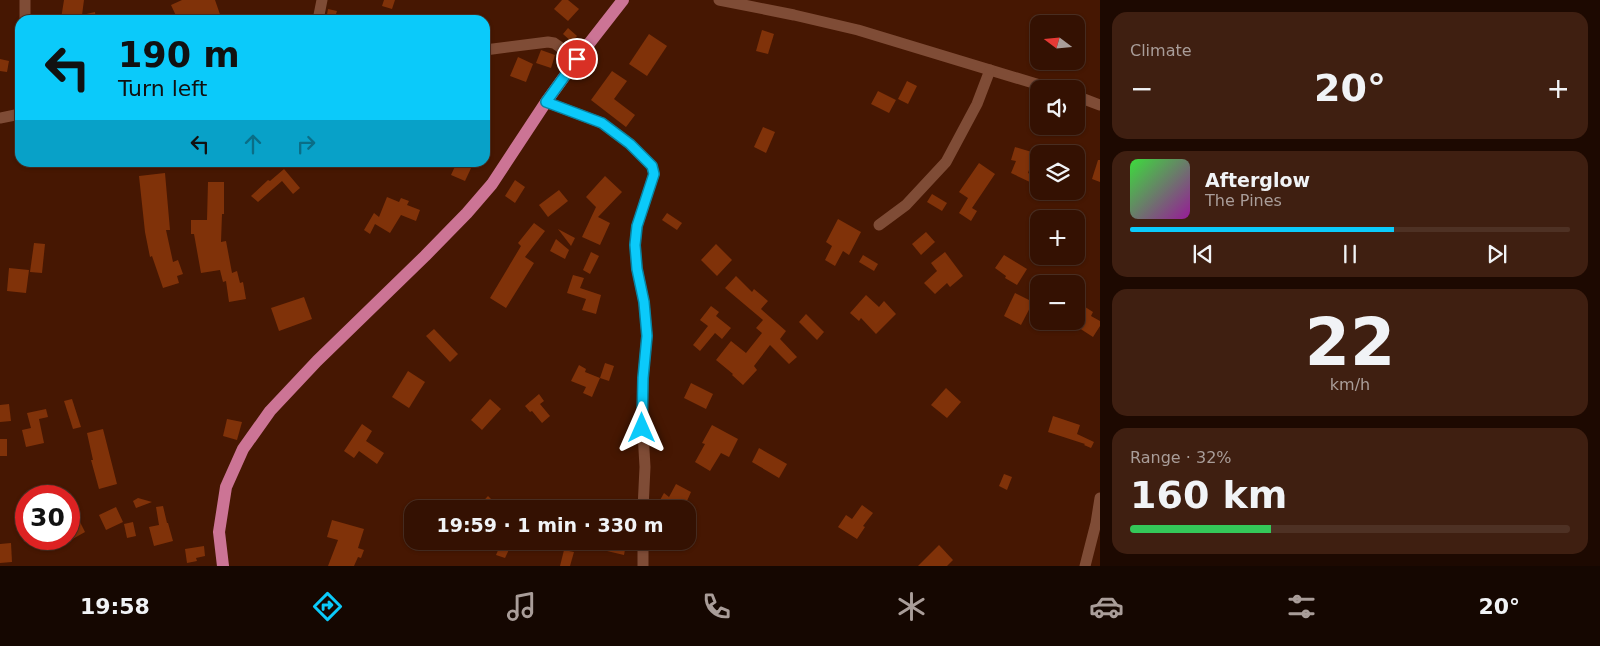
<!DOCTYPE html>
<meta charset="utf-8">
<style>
:root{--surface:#341102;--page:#3f1f11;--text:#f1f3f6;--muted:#a99d99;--line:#4e3124;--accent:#0bcafa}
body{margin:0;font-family:"DejaVu Sans",sans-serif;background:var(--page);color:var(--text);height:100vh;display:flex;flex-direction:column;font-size:19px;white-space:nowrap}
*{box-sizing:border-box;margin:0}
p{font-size:16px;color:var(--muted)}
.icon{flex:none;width:28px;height:28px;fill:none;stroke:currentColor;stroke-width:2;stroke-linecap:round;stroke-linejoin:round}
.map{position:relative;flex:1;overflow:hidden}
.details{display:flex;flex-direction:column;gap:12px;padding:12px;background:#1d0901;width:500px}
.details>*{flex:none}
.banner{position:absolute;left:15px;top:15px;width:475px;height:152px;border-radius:15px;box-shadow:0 1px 4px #0004,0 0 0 1px var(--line);background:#0bcafa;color:#111;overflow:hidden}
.needle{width:32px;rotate:286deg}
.controls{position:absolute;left:1030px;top:15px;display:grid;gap:10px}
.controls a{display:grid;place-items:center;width:55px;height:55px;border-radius:10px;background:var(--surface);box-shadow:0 1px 4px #0004,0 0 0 1px var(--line);font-size:25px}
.speed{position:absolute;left:15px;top:485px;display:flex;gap:10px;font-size:25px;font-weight:700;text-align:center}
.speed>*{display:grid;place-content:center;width:65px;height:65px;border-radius:50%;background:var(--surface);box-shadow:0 1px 4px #0004,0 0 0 1px var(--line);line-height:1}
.speed .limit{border:8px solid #d22;background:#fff;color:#111}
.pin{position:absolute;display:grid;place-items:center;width:42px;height:42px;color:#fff;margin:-21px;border:2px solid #fff;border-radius:50%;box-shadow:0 1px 5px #0007}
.me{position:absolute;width:55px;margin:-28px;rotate:0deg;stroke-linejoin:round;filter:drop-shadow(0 0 4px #0008)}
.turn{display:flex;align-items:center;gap:18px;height:105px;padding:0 20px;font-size:22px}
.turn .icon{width:65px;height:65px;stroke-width:2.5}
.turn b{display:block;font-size:35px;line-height:42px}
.lanes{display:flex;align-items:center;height:48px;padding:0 20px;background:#0003;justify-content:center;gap:25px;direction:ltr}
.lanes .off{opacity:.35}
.big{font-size:38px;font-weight:700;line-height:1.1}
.details .card{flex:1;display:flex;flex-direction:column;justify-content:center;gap:8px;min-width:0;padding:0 18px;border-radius:15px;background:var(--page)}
.details .dial{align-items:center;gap:0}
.dial b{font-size:65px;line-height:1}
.song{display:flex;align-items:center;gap:15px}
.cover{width:60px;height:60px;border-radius:8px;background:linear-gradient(135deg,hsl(120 70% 55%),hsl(300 70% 35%))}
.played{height:5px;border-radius:2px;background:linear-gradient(90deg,var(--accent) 60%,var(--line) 60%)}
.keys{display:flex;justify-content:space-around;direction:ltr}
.heat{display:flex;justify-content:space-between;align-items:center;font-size:28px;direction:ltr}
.charge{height:8px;border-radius:4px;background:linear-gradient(90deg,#34c759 32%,var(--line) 0)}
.trip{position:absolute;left:404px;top:500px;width:292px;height:50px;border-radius:15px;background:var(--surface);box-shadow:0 1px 4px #0004,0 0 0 1px var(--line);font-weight:700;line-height:50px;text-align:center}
.tab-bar{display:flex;height:80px;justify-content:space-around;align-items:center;background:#150701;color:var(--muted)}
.tab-bar .icon{width:35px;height:35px}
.tab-bar .on{color:var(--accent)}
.tab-bar b{font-size:22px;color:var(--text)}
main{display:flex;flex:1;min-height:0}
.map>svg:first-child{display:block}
.building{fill:#803209}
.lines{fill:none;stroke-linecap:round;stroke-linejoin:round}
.minor{stroke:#7f4c36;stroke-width:11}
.major{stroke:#cc7495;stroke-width:12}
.route-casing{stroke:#0783a2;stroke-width:12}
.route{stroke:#0bcafa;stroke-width:9}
</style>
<main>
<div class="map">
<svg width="1100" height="566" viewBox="0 0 1100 566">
<rect width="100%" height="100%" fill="#461702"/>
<g class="building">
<path d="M 64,0 L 84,0 L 82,15 L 95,12 L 96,20 L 61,19 Z"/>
<path d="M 182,0 L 215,0 L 222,20 L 178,20 L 171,5 Z"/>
<path d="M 384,0 L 395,0 L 392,9 L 382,6 Z"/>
<path d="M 562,0 L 568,0 L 579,9 L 568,21 L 554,9 Z"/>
<path d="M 328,9 L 337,11 L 334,20 L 326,20 Z"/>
<path d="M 568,28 L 577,36 L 572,42 L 563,34 Z"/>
<path d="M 762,30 L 774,34 L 768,54 L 756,51 Z"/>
<path d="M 649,34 L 667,46 L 647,76 L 629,64 Z"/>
<path d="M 541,50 L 555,55 L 551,68 L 536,63 Z"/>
<path d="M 518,57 L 533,64 L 526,82 L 510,76 Z"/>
<path d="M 0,59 L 9,61 L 7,72 L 0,71 Z"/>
<path d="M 612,71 L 627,81 L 614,99 L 635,115 L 626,127 L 591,100 Z"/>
<path d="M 907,81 L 917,86 L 908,104 L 898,99 Z"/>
<path d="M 878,91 L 896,100 L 889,113 L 871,104 Z"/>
<path d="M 763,127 L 775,132 L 766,153 L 754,147 Z"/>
<path d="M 1015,147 L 1035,153 L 1028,173 L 1036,177 L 1032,183 L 1011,173 L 1016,161 L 1011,160 Z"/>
<path d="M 1098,160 L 1100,160 L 1100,182 L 1092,179 Z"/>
<path d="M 457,162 L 469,162 L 473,164 L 465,181 L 451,175 Z"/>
<path d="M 979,163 L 995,174 L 972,208 L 977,211 L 971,221 L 959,213 L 968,198 L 959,192 Z"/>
<path d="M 284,169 L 300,188 L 293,194 L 282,181 L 258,202 L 251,196 L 268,180 L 270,181 Z"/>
<path d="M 165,173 L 170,230 L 166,230 L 173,262 L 178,260 L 183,274 L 177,276 L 179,283 L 163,288 L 152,256 L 150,257 L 145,232 L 139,176 Z"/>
<path d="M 605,176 L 622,192 L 598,217 L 610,223 L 600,245 L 582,237 L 596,207 L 586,197 Z"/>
<path d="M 515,180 L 525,187 L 515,203 L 505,196 Z"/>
<path d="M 208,182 L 224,182 L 224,214 L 222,214 L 221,242 L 226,241 L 232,273 L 237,271 L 240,283 L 243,282 L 246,299 L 229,302 L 226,281 L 223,282 L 220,270 L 201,273 L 194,234 L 191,234 L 191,220 L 207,220 Z"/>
<path d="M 559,190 L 568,201 L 548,217 L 539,205 Z"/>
<path d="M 932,194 L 947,203 L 942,211 L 927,202 Z"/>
<path d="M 387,197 L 399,202 L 401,198 L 409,201 L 407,205 L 420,210 L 416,221 L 401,215 L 390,233 L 375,224 L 370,234 L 364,230 L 374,213 L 379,217 Z"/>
<path d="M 667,213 L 682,223 L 677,230 L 662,220 Z"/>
<path d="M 838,219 L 861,232 L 849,255 L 843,251 L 835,266 L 825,260 L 832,246 L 826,242 Z"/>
<path d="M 534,223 L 545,231 L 525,257 L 534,263 L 506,308 L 490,298 L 521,246 L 518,243 Z"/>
<path d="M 558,229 L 575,238 L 571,246 Z"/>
<path d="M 926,232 L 935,242 L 921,255 L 912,244 Z"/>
<path d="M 556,239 L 569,250 L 565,259 L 550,251 Z"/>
<path d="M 34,243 L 45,244 L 42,273 L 30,272 Z"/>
<path d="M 716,244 L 732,260 L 717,276 L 701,260 Z"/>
<path d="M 591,252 L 599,256 L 590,274 L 583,270 Z"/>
<path d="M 945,252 L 963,276 L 950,287 L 947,283 L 935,294 L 924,283 L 937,271 L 931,263 Z"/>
<path d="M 863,255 L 878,264 L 874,271 L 859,262 Z"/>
<path d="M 1004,255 L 1027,269 L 1017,285 L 1005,278 L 1006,276 L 995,268 Z"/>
<path d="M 9,268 L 29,270 L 26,293 L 7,291 Z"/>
<path d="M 573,275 L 584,278 L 580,288 L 601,295 L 596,314 L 582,310 L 586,299 L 567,293 Z"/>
<path d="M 736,276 L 752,292 L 754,289 L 768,301 L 761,309 L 786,331 L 780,339 L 797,357 L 789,364 L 770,345 L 754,366 L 757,370 L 743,385 L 732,375 L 733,374 L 716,360 L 731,341 L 746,353 L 762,333 L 756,328 L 763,320 L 725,288 Z"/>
<path d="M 1015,293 L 1033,302 L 1021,325 L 1004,316 Z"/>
<path d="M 866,295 L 879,307 L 884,301 L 896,314 L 876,334 L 861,318 L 859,321 L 850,313 Z"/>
<path d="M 304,297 L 312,319 L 279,331 L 271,308 Z"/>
<path d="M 1082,305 L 1093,312 L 1091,316 L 1100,321 L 1100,326 L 1093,337 L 1076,326 L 1076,314 Z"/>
<path d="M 711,306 L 719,312 L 716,316 L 731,328 L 722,339 L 715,333 L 700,351 L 693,345 L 708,326 L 700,320 Z"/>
<path d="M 806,314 L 824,332 L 817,340 L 799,322 Z"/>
<path d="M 434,329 L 458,354 L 450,362 L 426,336 Z"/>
<path d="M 605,363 L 614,366 L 609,381 L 600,378 Z"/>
<path d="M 579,365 L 586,369 L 585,372 L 600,378 L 592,397 L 583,393 L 586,387 L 571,381 Z"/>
<path d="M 408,371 L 425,382 L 409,408 L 392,397 Z"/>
<path d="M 691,383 L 713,394 L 706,409 L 684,398 Z"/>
<path d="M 946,388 L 961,402 L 947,418 L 931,405 Z"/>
<path d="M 539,394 L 544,401 L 540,404 L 550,416 L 542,423 L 532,411 L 530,412 L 525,406 Z"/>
<path d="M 72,399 L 81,427 L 73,429 L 64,401 Z"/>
<path d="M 490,399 L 501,409 L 482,430 L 471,420 Z"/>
<path d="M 9,404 L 11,421 L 0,422 L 0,405 Z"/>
<path d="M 46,409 L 48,417 L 39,419 L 44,443 L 26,447 L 22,430 L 31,428 L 27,413 Z"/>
<path d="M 1053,416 L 1080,425 L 1077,434 L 1094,442 L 1091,448 L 1084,445 L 1085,444 L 1048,432 Z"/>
<path d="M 227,419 L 242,422 L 237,440 L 223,436 Z"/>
<path d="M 362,424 L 372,431 L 366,441 L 384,453 L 377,464 L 359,451 L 354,458 L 344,451 Z"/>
<path d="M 712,425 L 738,439 L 729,457 L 721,453 L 710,471 L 695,462 L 705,444 L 702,443 Z"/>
<path d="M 103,429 L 117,484 L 99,489 L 91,460 L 93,460 L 87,433 Z"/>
<rect x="0" y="439" width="7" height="17"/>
<path d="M 759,448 L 787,464 L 779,478 L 752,462 Z"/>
<path d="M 1004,474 L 1012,477 L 1007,490 L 999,486 Z"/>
<path d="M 676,484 L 691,492 L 686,503 L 684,502 L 680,509 L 655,509 L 664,493 L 669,497 Z"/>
<path d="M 488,496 L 501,509 L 476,509 Z"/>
<path d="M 138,498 L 152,502 L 136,508 L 133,501 Z"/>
<path d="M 862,505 L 873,513 L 863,526 L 865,527 L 857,539 L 838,527 L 846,515 L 852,519 Z"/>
<path d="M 163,506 L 167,523 L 168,523 L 173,541 L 154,546 L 149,527 L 159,525 L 156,507 Z"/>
<path d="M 116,507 L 123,522 L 106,530 L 99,515 Z"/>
<path d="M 79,520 L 85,532 L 69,541 L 69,525 Z"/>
<path d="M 332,520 L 364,529 L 358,548 L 364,550 L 361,558 L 358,557 L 354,566 L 328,566 L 338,540 L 327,537 Z"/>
<path d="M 133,522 L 136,536 L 127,538 L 124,524 Z"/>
<path d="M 502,541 L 513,541 L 505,558 L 496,555 Z"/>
<path d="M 610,541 L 626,544 L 624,555 L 607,551 Z"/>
<path d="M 11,543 L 12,562 L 0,563 L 0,544 Z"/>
<path d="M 939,545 L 953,560 L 947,566 L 918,566 Z"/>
<path d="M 204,546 L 205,556 L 196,558 L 197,561 L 187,563 L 185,549 Z"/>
<path d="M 564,550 L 574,552 L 570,566 L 560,566 Z"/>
</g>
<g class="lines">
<g class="minor">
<path d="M 25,0 L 25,20"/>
<path d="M 719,0 L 794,15 L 858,30 L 1053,89"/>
<path d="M 318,20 L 322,0"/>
<path d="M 485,50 L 548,42 L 554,43 L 577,59"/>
<path d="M 1076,96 L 1100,105"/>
<path d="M 546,102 L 602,123 L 630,144 L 652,166 L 654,174 L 637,226 L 635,245 L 637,269 L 644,302 L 647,336 L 643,378 L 642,415 L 645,467 L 643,509"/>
<path d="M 0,118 L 20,114"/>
<path d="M 879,225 L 906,205 L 946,162 L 977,104 L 990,70"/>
<path d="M 643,541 L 643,566"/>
<path d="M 1085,566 L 1096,523 L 1100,498"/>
</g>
<path class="major" d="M 223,566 L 219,532 L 226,487 L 243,449 L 270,411 L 317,361 L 425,256 L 467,213 L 492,184 L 546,102 L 577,59 L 623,0"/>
</g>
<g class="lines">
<defs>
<path id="route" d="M 577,59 L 546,102 L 602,123 L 630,144 L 652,166 L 654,174 L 637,226 L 635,245 L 637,269 L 644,302 L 647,336 L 643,378 L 642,428"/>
</defs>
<use href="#route" class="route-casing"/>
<use href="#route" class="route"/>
</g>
</svg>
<div class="controls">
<a><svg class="needle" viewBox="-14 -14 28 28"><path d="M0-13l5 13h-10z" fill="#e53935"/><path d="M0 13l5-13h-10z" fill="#a99d99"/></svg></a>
<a><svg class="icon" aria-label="sound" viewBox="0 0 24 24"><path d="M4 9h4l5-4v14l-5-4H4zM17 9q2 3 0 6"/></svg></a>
<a><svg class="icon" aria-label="layers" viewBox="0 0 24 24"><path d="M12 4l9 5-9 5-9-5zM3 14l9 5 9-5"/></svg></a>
<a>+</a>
<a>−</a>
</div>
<div class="speed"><div class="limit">30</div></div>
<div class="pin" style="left:577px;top:59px;background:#d93025"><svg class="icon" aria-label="arrive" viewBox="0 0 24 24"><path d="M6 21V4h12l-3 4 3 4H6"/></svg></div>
<svg class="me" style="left:642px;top:428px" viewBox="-20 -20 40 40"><path d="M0-17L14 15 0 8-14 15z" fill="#0bcafa" stroke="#fff" stroke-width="4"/></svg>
<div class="trip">19:59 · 1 min · 330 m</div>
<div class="banner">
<div class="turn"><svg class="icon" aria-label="left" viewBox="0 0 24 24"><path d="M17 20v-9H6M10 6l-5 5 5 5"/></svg><div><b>190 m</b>Turn left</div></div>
<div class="lanes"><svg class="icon" aria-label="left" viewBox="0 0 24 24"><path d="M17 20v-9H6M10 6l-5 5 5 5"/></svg><svg class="icon off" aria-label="ahead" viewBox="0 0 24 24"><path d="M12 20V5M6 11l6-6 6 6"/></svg><svg class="icon off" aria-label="right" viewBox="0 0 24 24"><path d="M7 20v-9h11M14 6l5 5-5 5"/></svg></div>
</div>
</div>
<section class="details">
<div class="card"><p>Climate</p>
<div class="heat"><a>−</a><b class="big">20°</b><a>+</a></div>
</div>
<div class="card">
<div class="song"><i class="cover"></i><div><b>Afterglow</b><p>The Pines</p></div></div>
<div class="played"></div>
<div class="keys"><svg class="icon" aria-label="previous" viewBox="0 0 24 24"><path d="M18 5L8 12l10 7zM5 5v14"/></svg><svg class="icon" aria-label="pause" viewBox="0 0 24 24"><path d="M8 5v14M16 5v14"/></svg><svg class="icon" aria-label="next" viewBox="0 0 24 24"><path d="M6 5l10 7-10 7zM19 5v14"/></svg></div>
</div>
<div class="card dial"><b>22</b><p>km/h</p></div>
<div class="card"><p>Range · 32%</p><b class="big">160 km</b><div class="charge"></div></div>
</section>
</main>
<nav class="tab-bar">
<b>19:58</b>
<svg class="icon on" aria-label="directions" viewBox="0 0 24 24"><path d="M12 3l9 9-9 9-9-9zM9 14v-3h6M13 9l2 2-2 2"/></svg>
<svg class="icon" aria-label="music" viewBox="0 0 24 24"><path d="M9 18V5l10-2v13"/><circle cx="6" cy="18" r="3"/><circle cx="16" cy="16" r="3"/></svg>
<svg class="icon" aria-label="phone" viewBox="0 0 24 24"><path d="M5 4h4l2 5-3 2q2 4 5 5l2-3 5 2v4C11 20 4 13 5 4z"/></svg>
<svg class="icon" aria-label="climate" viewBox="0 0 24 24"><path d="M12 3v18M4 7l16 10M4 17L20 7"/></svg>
<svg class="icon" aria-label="car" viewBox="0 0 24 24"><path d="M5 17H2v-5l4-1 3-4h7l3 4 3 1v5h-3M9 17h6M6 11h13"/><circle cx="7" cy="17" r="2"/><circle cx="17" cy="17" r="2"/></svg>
<svg class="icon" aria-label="filters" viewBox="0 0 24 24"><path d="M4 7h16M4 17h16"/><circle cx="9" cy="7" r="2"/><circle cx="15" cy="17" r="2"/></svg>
<b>20°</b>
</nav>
